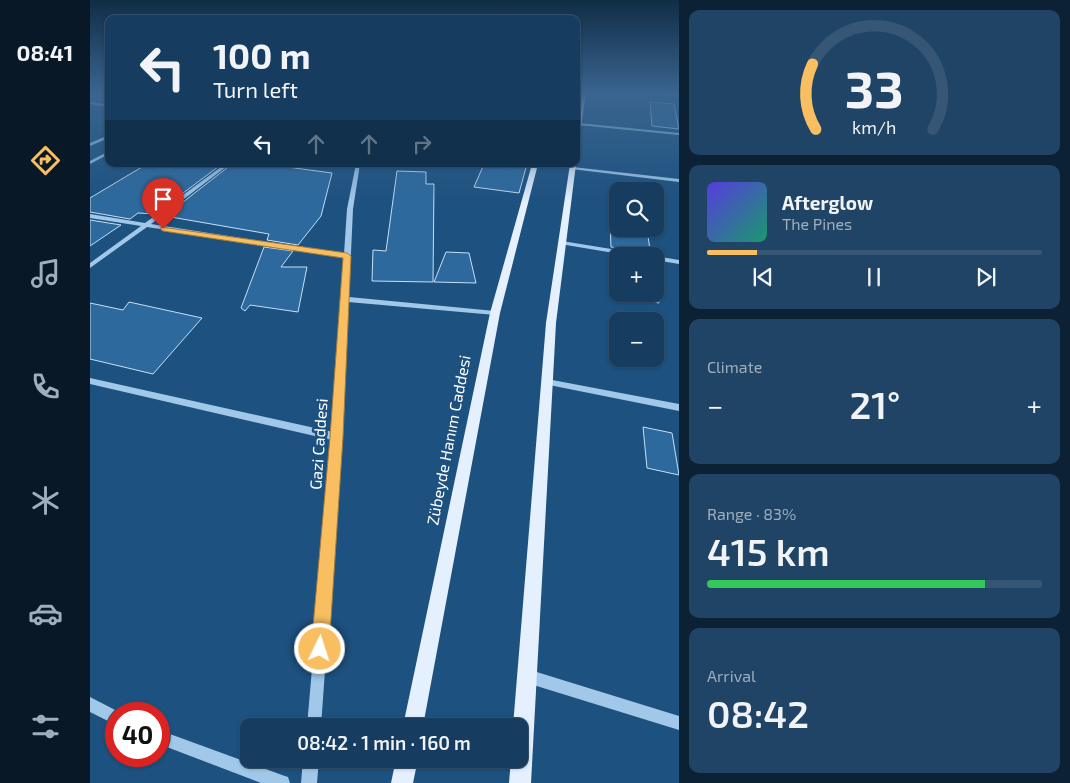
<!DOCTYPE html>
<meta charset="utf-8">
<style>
:root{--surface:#163d5f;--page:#1f4465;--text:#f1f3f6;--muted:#9eaebd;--line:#355674;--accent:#f8be60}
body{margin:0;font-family:"Exo 2",sans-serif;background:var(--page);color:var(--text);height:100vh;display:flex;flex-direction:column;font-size:19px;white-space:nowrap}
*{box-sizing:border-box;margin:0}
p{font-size:16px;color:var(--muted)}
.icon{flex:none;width:28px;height:28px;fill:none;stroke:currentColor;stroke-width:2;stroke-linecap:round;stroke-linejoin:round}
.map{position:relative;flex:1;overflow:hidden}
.panel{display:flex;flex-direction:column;gap:10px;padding:10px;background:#0c2234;width:391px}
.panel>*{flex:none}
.top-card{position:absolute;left:15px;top:15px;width:475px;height:152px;border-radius:10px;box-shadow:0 1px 4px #0004,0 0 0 1px var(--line);background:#163d5f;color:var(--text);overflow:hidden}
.tools{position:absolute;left:519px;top:182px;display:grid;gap:10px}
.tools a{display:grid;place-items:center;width:55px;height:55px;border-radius:10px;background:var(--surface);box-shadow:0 1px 4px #0004,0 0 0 1px var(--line);font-size:25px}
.speed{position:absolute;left:15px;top:702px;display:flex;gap:10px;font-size:25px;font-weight:700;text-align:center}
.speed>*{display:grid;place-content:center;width:65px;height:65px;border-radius:50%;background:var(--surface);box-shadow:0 1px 4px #0004,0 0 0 1px var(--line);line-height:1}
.speed .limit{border:8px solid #d22;background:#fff;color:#111}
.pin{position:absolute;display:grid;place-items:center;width:42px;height:42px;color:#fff;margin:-51px -21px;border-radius:50% 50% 50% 0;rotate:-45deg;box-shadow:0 0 5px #0007}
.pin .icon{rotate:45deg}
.me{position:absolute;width:55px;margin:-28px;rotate:4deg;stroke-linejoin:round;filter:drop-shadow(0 0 4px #0008)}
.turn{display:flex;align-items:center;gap:18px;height:105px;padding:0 25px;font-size:22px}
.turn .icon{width:65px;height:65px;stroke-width:2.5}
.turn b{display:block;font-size:35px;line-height:42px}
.lanes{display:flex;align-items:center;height:48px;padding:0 25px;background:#0003;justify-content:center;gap:25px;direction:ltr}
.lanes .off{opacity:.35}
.big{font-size:38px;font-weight:600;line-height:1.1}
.panel .widget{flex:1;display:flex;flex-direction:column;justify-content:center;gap:8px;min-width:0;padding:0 18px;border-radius:10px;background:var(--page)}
.panel .dial{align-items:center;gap:0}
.dial svg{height:130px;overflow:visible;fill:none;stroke:var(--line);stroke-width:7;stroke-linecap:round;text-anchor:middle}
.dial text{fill:var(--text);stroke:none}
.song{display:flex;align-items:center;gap:15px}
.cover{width:60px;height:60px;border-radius:8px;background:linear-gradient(135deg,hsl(250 70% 55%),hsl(160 70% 35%))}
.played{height:5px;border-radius:2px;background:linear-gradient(90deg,var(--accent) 15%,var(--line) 15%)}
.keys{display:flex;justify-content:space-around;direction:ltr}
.heat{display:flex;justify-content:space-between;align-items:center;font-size:28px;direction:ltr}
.charge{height:8px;border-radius:4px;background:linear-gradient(90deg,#34c759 83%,var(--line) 0)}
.trip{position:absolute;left:150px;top:718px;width:288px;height:50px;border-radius:10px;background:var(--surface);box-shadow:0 1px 4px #0004,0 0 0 1px var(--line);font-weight:600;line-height:50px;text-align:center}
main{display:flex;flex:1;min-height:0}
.tab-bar{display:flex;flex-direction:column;width:90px;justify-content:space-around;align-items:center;background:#091826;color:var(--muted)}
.tab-bar .icon{width:35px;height:35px}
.tab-bar .on{color:var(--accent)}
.tab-bar b{font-size:22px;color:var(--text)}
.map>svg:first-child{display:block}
.building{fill:#2d699d;stroke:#c5e0f6}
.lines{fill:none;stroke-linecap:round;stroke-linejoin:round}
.minor{fill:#a1c8e8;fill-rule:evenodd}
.major{fill:#e4f0fe;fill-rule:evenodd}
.route{fill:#f8be60;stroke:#a17c3e}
.labels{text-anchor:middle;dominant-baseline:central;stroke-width:5;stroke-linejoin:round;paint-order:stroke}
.street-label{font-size:16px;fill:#fff;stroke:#1d517f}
</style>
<main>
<nav class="tab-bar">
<b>08:41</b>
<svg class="icon on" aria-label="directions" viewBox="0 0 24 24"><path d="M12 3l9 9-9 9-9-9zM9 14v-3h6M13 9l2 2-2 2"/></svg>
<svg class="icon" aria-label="music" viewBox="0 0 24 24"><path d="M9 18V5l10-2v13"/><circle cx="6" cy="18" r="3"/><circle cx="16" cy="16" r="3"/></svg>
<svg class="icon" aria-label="phone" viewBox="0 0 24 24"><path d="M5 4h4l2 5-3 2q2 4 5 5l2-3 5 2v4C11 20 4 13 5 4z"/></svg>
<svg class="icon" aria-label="climate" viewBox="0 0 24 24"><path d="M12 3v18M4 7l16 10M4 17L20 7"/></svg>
<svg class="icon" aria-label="car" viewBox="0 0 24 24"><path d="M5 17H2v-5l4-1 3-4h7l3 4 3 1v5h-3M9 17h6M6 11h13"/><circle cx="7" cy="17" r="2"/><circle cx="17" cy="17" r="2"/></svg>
<svg class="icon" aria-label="filters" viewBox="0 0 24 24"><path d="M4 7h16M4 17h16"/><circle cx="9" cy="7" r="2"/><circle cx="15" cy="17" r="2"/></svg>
</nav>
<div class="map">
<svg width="589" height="783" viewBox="0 0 589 783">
<rect width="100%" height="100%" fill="#1d517f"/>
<g class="building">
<path d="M 560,102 L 584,104 L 589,129 L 562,126 Z"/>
<path d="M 57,164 L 132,164 L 65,214 L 48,213 L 40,219 L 0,212 L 0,198 Z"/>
<path d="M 142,164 L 175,164 L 242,173 L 231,216 L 208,245 L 177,240 L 179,234 L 75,216 Z"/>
<path d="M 394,164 L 437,164 L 429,193 L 384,187 Z"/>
<path d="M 307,171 L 336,172 L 336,184 L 344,184 L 343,282 L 282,281 L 283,250 L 296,251 Z"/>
<path d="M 0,220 L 31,225 L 0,246 Z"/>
<path d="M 520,224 L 528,226 L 528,229 L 557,230 L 561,256 L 557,256 L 552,252 L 521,247 Z"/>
<path d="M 174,247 L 203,251 L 191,267 L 217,267 L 208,312 L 160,305 L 155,311 L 151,308 Z"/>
<path d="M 356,252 L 379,253 L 386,283 L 344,282 Z"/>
<path d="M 522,255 L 532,256 L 528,256 L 528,294 L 565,294 L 565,280 L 569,303 L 524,296 Z"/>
<path d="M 39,302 L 112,318 L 63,374 L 0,359 L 0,303 L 33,310 Z"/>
<path d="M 553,427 L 582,433 L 589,475 L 557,468 Z"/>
</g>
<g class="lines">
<g class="minor">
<path d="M 559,93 L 589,95 L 589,97 L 561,94 Z"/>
<path d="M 0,102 L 19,105 L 19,107 L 0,104 Z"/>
<path d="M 489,123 L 589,133 L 589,135 L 488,125 Z"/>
<path d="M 19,135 L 19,138 L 0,146 L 0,143 Z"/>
<path d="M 19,151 L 19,154 L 0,164 L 0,161 Z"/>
<path d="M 135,164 L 140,164 L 61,224 L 254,254 L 257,209 L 266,164 L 270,164 L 263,209 L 259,297 L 405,311 L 409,313 L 405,315 L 258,302 L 252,437 L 231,726 L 217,726 L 242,440 L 0,384 L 0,378 L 243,432 L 254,257 L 57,227 L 0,268 L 0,263 L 51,226 L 0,218 L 0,214 L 55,223 Z"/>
<path d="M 483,167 L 589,179 L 589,182 L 481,169 L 481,167 Z"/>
<path d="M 472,241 L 552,254 L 555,256 L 542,256 L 470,244 L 469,243 Z"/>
<path d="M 564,256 L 565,256 L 589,260 L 589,264 L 565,260 Z"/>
<path d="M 457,379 L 589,404 L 589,411 L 454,384 L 453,382 Z"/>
<path d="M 437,669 L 589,716 L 589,730 L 437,683 L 432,681 L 430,676 L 432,671 Z"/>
<path d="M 0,697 L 31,713 L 26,714 L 26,725 L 0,712 Z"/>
<path d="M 69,730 L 192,775 L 198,777 L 200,783 L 171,783 L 69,744 Z"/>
<path d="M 213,759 L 229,759 L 227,783 L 211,783 Z"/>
</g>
<g class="major">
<path d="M 491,93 L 496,93 L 489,141 L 486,143 L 486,122 Z"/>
<path d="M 442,164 L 448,164 L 410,313 L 333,726 L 313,726 L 400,313 Z"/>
<path d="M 480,164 L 486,164 L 466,323 L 441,783 L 419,783 L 421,759 L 429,759 L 429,726 L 423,726 L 456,323 Z"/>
<path d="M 306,759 L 328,759 L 323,783 L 301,783 Z"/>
</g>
</g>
<linearGradient id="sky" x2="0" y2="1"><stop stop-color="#102d46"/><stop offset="0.46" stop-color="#3a6590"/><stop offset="1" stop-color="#3a6590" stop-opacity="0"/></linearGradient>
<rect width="589" height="203" fill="url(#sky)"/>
<path class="route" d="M 71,227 L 257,253 L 261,256 L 253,437 L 239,649 L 236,655 L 230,658 L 224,655 L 221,649 L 240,437 L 253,258 L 73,231 L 71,230 Z"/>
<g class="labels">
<g class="street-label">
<text transform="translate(358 440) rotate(-79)">Zübeyde Hanım Caddesi</text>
<text transform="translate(228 444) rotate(-86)">Gazi Caddesi</text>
</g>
</g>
</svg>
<div class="tools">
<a><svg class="icon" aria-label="search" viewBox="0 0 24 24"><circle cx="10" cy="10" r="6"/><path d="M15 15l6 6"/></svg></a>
<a>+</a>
<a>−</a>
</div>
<div class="speed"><div class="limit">40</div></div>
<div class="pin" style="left:73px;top:229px;background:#d93025"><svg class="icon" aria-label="arrive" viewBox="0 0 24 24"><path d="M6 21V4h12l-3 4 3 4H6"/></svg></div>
<svg class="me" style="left:230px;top:649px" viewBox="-20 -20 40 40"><circle r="17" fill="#f8be60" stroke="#fff" stroke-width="3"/><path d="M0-11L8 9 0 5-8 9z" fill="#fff"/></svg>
<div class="trip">08:42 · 1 min · 160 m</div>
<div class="top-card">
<div class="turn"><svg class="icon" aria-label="left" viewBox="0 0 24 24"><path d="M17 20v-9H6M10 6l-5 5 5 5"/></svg><div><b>100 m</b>Turn left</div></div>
<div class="lanes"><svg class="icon" aria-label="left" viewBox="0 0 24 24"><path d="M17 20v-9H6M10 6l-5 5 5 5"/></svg><svg class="icon off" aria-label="ahead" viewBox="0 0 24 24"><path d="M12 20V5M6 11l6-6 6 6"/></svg><svg class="icon off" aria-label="ahead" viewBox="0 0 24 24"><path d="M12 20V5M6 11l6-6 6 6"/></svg><svg class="icon off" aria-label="right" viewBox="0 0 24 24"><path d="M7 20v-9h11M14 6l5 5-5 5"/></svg></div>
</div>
</div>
<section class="panel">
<div class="widget dial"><svg viewBox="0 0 100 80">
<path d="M14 69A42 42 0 1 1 86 69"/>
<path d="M14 69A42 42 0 0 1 12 29" stroke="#f8be60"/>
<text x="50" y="56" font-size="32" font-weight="700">33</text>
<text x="50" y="72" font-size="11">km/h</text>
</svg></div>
<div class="widget">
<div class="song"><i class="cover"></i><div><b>Afterglow</b><p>The Pines</p></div></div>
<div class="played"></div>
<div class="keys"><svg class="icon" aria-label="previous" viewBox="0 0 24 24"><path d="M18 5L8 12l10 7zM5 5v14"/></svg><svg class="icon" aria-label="pause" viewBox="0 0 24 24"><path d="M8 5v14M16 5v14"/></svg><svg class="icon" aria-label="next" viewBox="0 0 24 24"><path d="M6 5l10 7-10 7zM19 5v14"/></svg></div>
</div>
<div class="widget"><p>Climate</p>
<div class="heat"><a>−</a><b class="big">21°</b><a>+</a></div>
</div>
<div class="widget"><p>Range · 83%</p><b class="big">415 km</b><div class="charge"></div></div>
<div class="widget"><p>Arrival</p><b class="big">08:42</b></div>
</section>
</main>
